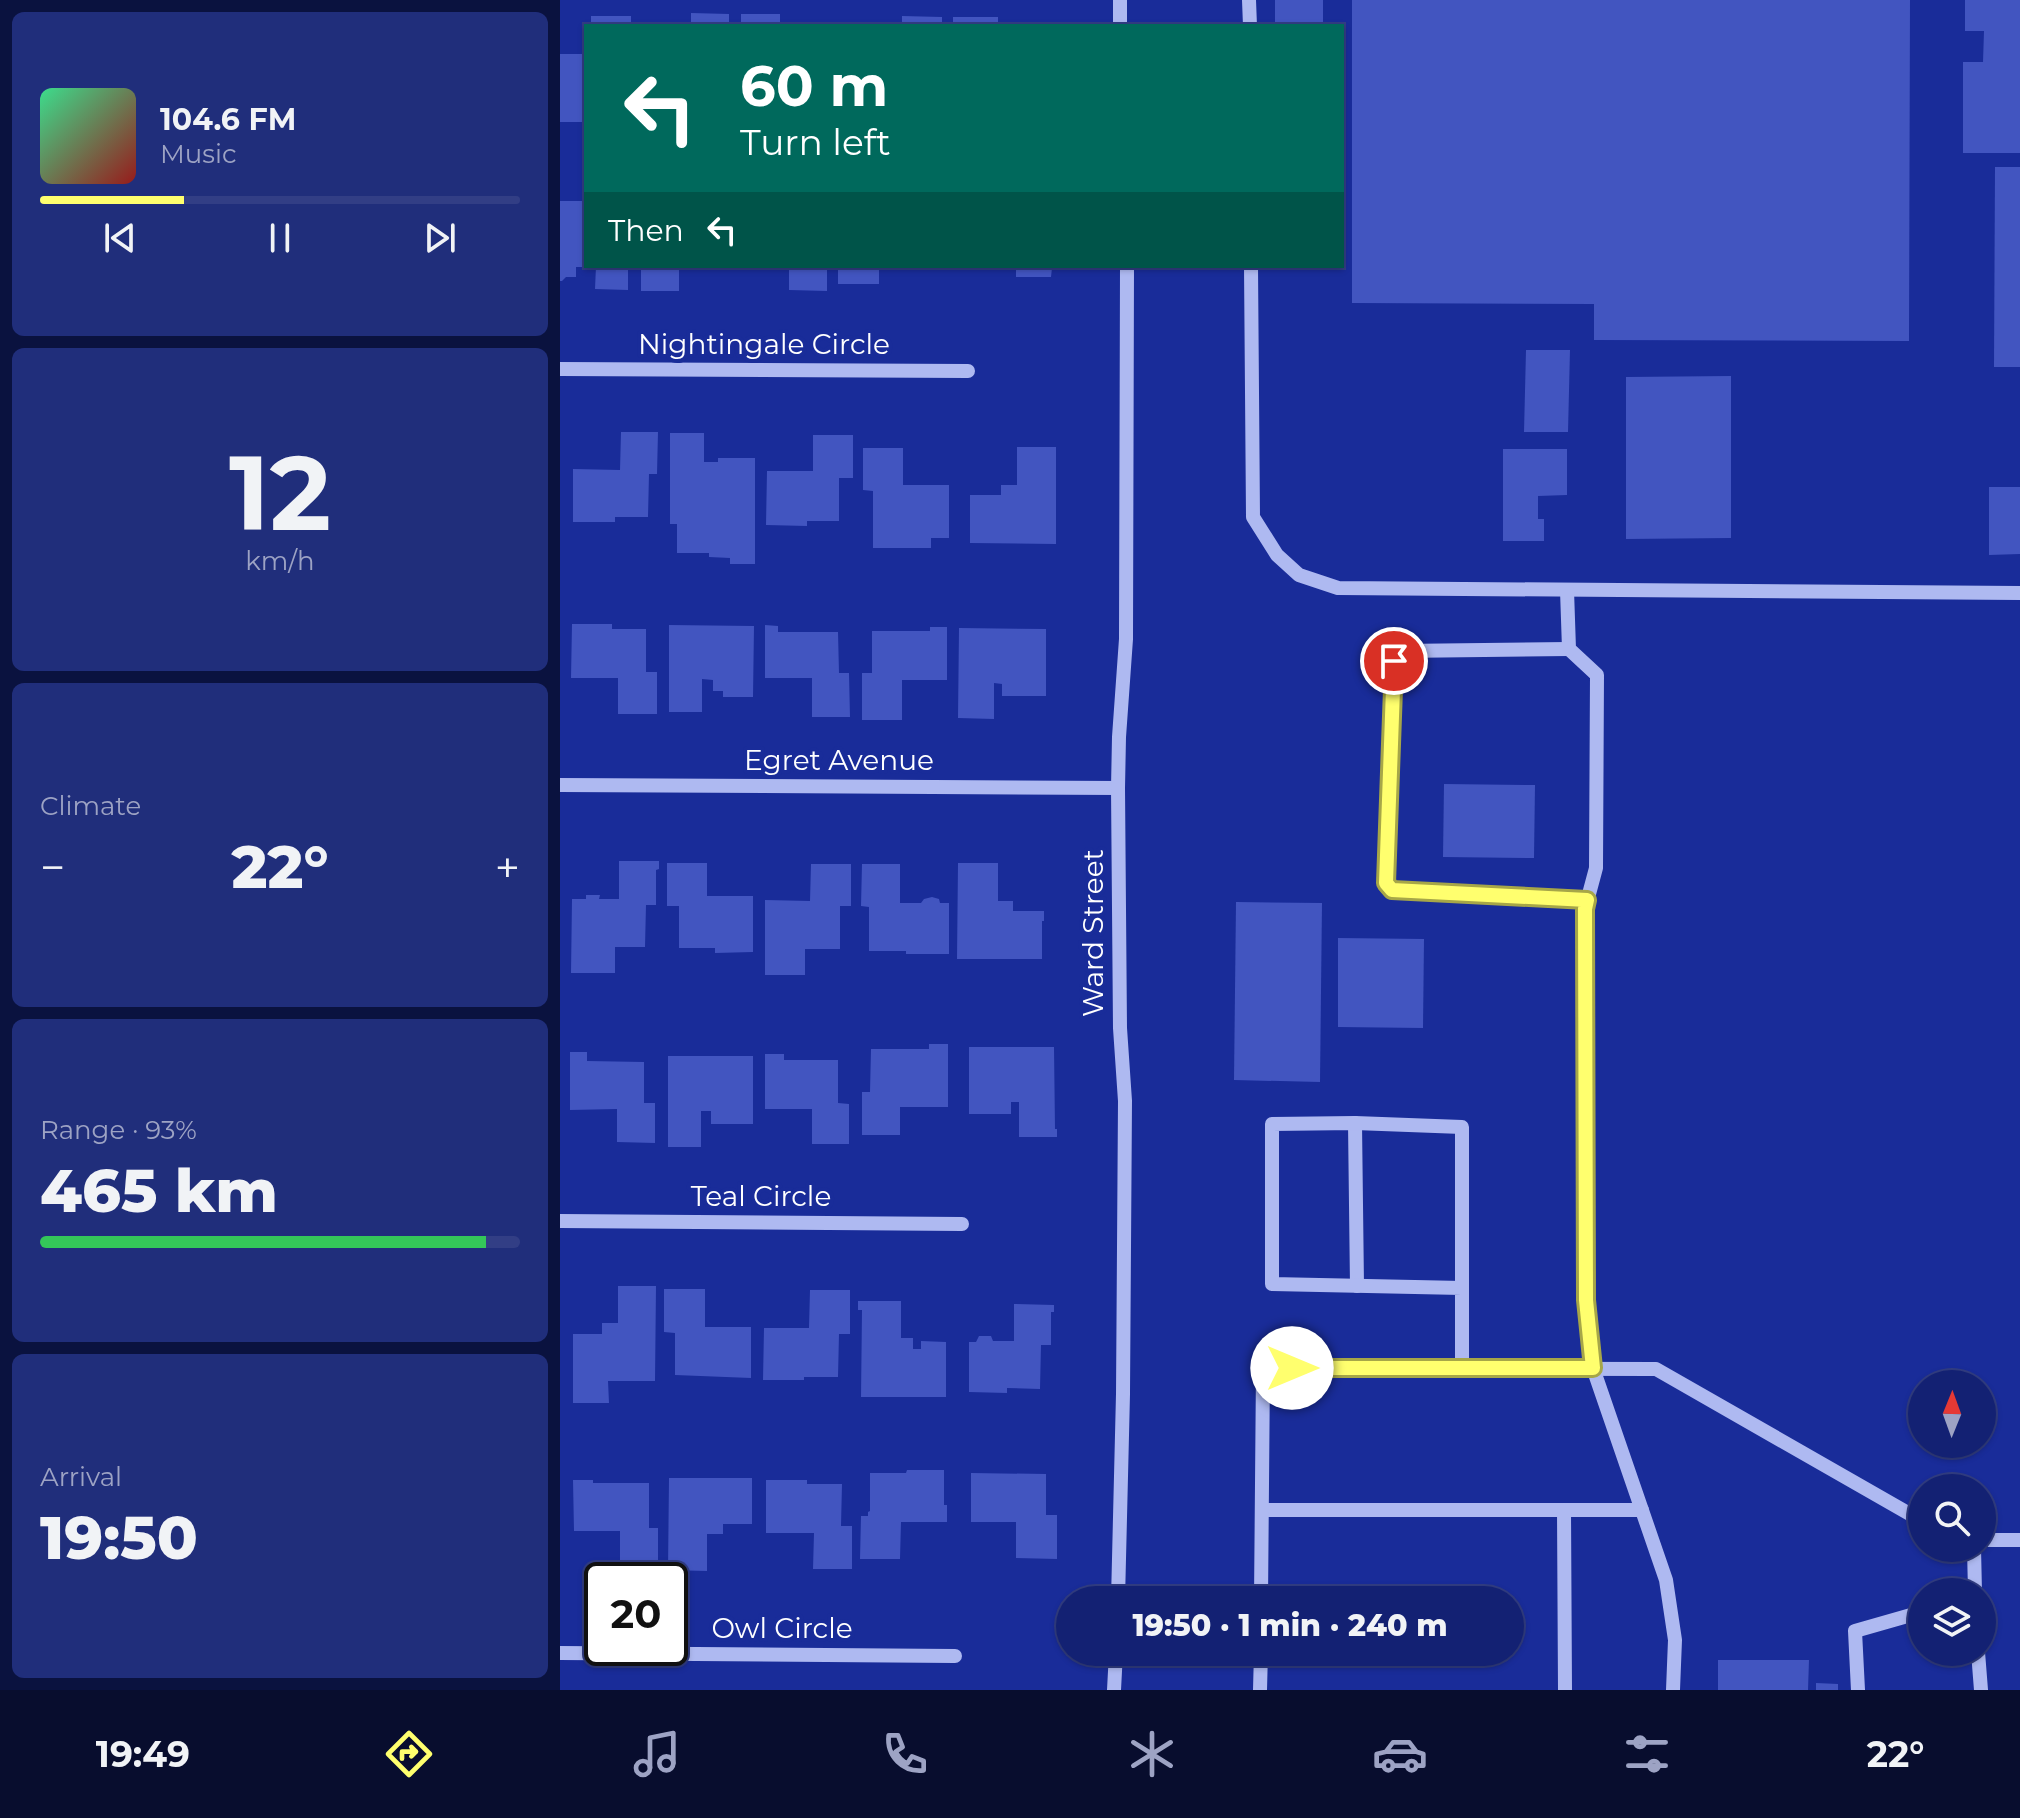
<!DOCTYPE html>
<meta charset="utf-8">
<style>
:root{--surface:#132173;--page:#202e7b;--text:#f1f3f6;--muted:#9da3c4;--line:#323e85;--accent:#ffff6e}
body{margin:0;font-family:Montserrat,sans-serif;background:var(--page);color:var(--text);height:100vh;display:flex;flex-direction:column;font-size:30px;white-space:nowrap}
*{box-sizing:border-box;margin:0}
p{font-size:26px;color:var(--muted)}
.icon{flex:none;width:44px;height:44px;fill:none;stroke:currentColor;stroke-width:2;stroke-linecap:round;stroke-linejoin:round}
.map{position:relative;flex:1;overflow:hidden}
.drawer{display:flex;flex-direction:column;gap:12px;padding:12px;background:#0a123f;width:560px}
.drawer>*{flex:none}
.banner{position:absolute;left:24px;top:24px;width:760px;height:244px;border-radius:0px;box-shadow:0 2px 6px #0004,0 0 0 2px var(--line);background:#00695c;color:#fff;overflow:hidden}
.needle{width:52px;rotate:1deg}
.tools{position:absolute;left:1348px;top:1370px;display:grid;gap:16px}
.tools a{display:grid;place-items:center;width:88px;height:88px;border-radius:50%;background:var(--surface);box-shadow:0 2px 6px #0004,0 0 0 2px var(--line);font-size:40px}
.speed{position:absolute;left:24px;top:1562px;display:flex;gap:16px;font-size:40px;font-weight:700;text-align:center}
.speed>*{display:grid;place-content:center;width:104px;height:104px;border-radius:50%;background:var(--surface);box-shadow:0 2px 6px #0004,0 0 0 2px var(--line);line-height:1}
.speed .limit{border:4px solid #111;border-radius:12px;background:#fff;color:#111}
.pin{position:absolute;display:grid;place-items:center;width:68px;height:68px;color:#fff;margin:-34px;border:4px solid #fff;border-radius:50%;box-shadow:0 2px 8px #0007}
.me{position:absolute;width:88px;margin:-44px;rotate:90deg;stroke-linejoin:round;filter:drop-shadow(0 0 6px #0008)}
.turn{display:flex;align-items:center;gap:28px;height:168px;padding:0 24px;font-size:36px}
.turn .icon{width:104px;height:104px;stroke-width:2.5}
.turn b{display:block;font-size:56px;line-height:68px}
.then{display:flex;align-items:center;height:76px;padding:0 24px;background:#0003;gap:16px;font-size:30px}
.big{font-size:60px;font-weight:800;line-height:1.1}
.drawer .tile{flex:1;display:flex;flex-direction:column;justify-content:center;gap:12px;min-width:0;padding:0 28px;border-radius:12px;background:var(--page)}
.drawer .dial{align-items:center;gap:0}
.dial b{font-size:104px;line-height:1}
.song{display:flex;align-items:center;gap:24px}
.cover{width:96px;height:96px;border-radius:12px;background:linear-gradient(135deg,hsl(150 70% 55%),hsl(0 70% 35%))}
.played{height:8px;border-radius:4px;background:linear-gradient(90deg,var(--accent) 30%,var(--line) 30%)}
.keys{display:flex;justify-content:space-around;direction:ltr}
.heat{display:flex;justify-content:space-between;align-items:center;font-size:44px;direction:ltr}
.charge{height:12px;border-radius:6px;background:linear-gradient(90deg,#34c759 93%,var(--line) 0)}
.trip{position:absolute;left:496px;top:1586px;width:468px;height:80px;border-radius:40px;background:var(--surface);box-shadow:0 2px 6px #0004,0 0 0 2px var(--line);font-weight:800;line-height:80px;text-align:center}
.menu{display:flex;height:128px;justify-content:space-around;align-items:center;background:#080d2e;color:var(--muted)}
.menu .icon{width:56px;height:56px}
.menu .active{color:var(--accent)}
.menu b{font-size:36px;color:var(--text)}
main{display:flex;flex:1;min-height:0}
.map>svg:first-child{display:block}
.building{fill:#4255c0}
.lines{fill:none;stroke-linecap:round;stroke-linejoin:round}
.minor{stroke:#aeb9f1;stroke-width:14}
.route-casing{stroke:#a6a648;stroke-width:20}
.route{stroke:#ffff6e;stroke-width:14}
.labels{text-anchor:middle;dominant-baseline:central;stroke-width:8;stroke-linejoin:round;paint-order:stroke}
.street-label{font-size:28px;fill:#fff;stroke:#192c99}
</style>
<main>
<section class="drawer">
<div class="tile">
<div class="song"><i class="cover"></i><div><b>104.6 FM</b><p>Music</p></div></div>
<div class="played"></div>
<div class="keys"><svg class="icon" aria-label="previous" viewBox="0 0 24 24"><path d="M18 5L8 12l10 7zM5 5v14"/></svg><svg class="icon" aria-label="pause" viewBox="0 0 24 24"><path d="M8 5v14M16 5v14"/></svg><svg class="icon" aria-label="next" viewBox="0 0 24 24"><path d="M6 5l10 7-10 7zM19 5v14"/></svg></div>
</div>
<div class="tile dial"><b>12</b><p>km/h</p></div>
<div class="tile"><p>Climate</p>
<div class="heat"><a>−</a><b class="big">22°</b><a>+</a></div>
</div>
<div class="tile"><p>Range · 93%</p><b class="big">465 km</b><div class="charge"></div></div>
<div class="tile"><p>Arrival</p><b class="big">19:50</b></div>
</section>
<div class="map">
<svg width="1460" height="1690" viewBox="0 0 1460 1690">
<rect width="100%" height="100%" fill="#192c99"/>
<g class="building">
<rect x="715" y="0" width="48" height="26"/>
<path d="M 792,0 L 1350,0 L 1349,341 L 1034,340 L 1034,304 L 792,303 Z"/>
<path d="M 1405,0 L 1460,0 L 1460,153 L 1403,153 L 1403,62 L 1423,62 L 1424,31 L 1405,31 Z"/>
<path d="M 131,13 L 169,14 L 169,26 L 131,26 Z"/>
<rect x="181" y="14" width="39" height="12"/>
<rect x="31" y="16" width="40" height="10"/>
<path d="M 342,16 L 382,17 L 382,26 L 342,26 Z"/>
<rect x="393" y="17" width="45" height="9"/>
<path d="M 0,54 L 26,54 L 24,122 L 0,122 Z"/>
<path d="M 1435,167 L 1460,167 L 1460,367 L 1434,367 Z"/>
<path d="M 0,201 L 26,201 L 26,267 L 16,267 L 16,277 L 6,277 L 2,281 L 0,281 Z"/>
<path d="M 36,266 L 68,266 L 68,290 L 35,289 Z"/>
<rect x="81" y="266" width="38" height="25"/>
<path d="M 229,266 L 267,266 L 267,291 L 229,290 Z"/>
<rect x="278" y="266" width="41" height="18"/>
<path d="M 456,266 L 489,266 L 489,268 L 492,268 L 491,277 L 456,277 Z"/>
<path d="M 966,350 L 1010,350 L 1008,432 L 964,432 Z"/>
<path d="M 1171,376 L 1171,538 L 1066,539 L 1066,377 Z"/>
<path d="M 61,432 L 98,432 L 97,474 L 89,474 L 88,517 L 55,517 L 55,522 L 13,522 L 13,469 L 60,470 Z"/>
<path d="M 110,433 L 144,433 L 144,462 L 158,462 L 158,458 L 195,458 L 195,564 L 170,564 L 170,558 L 149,557 L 149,553 L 117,553 L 117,524 L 110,524 Z"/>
<path d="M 253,435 L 293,435 L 293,478 L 279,478 L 279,521 L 247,521 L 247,526 L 206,525 L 207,471 L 253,471 Z"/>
<path d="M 457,447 L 496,447 L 496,544 L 410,543 L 410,495 L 441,495 L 441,485 L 457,485 Z"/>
<path d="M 303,448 L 343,448 L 343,485 L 389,485 L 389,538 L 371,538 L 371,548 L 313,548 L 313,491 L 303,490 Z"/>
<path d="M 943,449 L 1007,449 L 1007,495 L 978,496 L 978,519 L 984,519 L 984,541 L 943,541 Z"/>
<path d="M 1429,487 L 1460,487 L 1460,554 L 1429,555 Z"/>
<path d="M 12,624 L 52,624 L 52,629 L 86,629 L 86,672 L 97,672 L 97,714 L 58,714 L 58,678 L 11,678 Z"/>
<path d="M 109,625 L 194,626 L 193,697 L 163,697 L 163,691 L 153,691 L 153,680 L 142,679 L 142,712 L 109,712 Z"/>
<path d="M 205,625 L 218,626 L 218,632 L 278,632 L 279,673 L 289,673 L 290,717 L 252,717 L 252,678 L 205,678 Z"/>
<path d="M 370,627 L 387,627 L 387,680 L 342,680 L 342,720 L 302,720 L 302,673 L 312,673 L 312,631 L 370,631 Z"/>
<path d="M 399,628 L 486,629 L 486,696 L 442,696 L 442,684 L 434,683 L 434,719 L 398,718 Z"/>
<path d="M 884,784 L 975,785 L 974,858 L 883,857 Z"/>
<path d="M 59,861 L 99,861 L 99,869 L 96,870 L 96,905 L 86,905 L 85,947 L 55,947 L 55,973 L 11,973 L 12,899 L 26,899 L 26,895 L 40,895 L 39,899 L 59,899 Z"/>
<path d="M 107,863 L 147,863 L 147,896 L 193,896 L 193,952 L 155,953 L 155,948 L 119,948 L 119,906 L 107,906 Z"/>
<path d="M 398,863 L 438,863 L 438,901 L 453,901 L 453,911 L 484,911 L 484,921 L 482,921 L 482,959 L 397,959 Z"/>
<path d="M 251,864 L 291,864 L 291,906 L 280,906 L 280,949 L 245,949 L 245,975 L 205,975 L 205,900 L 250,901 Z"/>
<path d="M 302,864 L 340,864 L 340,903 L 361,903 L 364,899 L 372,897 L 379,899 L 380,903 L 389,903 L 389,954 L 346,954 L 346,951 L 309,951 L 309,907 L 301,906 Z"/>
<path d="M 676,902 L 762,903 L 760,1082 L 674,1080 Z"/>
<path d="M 778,938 L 864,939 L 863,1028 L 778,1027 Z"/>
<path d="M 369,1044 L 388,1044 L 388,1107 L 340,1107 L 340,1135 L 302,1135 L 302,1092 L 310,1092 L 311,1049 L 369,1049 Z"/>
<path d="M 409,1047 L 494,1047 L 495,1129 L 497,1129 L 497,1137 L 459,1137 L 459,1102 L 451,1102 L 451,1114 L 409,1114 Z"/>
<path d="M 10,1052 L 27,1052 L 27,1061 L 84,1062 L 84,1103 L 95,1103 L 95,1143 L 57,1142 L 57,1109 L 10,1110 Z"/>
<path d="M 205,1054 L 224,1054 L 224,1060 L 278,1060 L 278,1103 L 289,1104 L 289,1144 L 252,1144 L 252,1109 L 205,1109 Z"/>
<path d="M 108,1056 L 193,1056 L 193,1124 L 151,1124 L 151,1111 L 141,1111 L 141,1147 L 108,1147 Z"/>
<path d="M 58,1286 L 96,1286 L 95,1381 L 48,1381 L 49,1403 L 13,1403 L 13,1334 L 42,1334 L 42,1323 L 58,1323 Z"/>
<path d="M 104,1289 L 145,1289 L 145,1327 L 191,1327 L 191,1378 L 115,1375 L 115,1333 L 104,1332 Z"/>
<path d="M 250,1290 L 290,1290 L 290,1334 L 279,1334 L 278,1377 L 244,1377 L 244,1380 L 203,1380 L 204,1328 L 249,1328 Z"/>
<path d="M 298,1301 L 341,1301 L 341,1338 L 353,1338 L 353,1349 L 361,1349 L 361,1341 L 386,1342 L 386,1397 L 301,1397 L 302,1310 L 298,1310 Z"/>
<path d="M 454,1304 L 494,1305 L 494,1312 L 491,1312 L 491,1345 L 481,1345 L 480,1389 L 447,1388 L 447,1393 L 409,1392 L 409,1342 L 416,1342 L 419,1336 L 431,1336 L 433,1341 L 454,1341 Z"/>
<path d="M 347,1470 L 384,1470 L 384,1505 L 387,1505 L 387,1522 L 341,1522 L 340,1559 L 300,1559 L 301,1516 L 308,1516 L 308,1512 L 310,1511 L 310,1473 L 346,1473 Z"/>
<path d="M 411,1473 L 486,1474 L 486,1515 L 497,1515 L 497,1559 L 456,1558 L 456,1522 L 411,1522 Z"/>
<path d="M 109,1478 L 192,1478 L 192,1524 L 163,1524 L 163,1534 L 147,1534 L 147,1571 L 108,1570 Z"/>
<path d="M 13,1480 L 33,1480 L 33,1483 L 89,1483 L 89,1528 L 98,1528 L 98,1571 L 60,1572 L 60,1531 L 14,1531 Z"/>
<path d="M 206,1480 L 247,1480 L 247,1484 L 282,1484 L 281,1526 L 292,1526 L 292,1569 L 253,1569 L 254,1533 L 206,1533 Z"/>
<path d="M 1158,1660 L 1249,1660 L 1248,1690 L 1158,1690 Z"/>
<path d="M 1256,1683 L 1278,1684 L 1278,1690 L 1256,1690 Z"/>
</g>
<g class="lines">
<g class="minor">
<path d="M 689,0 L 690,26"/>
<path d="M 560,26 L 560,0"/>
<path d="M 691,266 L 693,517 L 717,555 L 739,575 L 778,588 L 1460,593"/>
<path d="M 0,369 L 408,371"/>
<path d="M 1007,590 L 1009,649 L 1037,675 L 1036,868 L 1025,909 L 1026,1300 L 1033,1368 L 1106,1580 L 1115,1640 L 1113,1690"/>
<path d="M 1009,649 L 840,651 L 834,661 L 826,883 L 832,890 L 1027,900"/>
<path d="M 0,785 L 558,788"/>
<path d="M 795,1123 L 797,1286"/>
<path d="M 0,1221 L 402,1224"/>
<path d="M 902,1368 L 902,1127 L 795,1123 L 712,1124 L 712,1284 L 902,1288"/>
<path d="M 702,1510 L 1082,1510"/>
<path d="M 1004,1510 L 1005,1690"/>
<path d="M 1422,1540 L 1460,1540"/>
<path d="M 1414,1548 L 1415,1592"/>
<path d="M 558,1600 L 563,1394 L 565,1101 L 560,1028 L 558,788 L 559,737 L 566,639 L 567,266"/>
<path d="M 701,1600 L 703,1368 L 1096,1369 L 1362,1521"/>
<path d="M 1418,1652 L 1421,1690"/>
<path d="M 0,1653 L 395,1656"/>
<path d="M 554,1690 L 556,1652"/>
<path d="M 700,1690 L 701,1652"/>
<path d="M 1298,1690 L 1295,1631 L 1351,1615 L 1362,1615"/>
</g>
</g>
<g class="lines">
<defs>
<path id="route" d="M 732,1368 L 1033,1368 L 1026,1300 L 1025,909 L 1027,900 L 832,890 L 826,883 L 834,661"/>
</defs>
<use href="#route" class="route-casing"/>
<use href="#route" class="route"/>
</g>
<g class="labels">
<g class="street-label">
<text x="204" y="344">Nightingale Circle</text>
<text x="279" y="760">Egret Avenue</text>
<text transform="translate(533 933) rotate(-90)">Ward Street</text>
<text x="201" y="1196">Teal Circle</text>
<text x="222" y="1628">Owl Circle</text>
</g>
</g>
</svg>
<div class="tools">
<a><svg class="needle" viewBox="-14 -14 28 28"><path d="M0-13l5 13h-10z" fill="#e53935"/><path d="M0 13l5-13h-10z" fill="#9da3c4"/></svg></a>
<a><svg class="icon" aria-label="search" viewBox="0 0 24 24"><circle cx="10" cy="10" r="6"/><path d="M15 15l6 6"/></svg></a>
<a><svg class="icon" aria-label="layers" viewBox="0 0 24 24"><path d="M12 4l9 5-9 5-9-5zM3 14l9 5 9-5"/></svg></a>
</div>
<div class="speed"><div class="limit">20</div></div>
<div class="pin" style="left:834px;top:661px;background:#d93025"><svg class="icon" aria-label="arrive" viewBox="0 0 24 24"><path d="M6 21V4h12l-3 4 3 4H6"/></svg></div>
<svg class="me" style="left:732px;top:1368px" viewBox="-20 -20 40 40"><circle r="19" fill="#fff"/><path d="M0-13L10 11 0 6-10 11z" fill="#ffff6e"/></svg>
<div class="trip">19:50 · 1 min · 240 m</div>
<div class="banner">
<div class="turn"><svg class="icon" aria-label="left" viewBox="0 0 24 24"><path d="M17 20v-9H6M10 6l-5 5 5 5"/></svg><div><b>60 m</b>Turn left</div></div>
<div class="then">Then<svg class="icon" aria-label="left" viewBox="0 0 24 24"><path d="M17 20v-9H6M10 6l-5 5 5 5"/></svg></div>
</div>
</div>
</main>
<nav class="menu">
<b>19:49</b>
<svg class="icon active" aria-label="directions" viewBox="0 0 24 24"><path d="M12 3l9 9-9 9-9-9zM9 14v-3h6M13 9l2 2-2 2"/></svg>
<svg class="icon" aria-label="music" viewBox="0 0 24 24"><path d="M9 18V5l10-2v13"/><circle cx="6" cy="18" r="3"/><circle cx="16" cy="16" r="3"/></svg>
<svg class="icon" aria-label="phone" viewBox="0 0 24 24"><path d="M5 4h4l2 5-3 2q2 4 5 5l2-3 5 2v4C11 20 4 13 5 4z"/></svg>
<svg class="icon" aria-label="climate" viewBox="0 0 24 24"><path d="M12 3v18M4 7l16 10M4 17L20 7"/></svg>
<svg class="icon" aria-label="car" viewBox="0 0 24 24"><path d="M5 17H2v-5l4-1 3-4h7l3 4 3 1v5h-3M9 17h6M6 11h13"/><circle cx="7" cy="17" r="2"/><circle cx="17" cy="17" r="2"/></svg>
<svg class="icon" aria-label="filters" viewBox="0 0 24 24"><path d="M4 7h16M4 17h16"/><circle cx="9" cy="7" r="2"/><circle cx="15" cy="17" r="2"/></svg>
<b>22°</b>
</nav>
